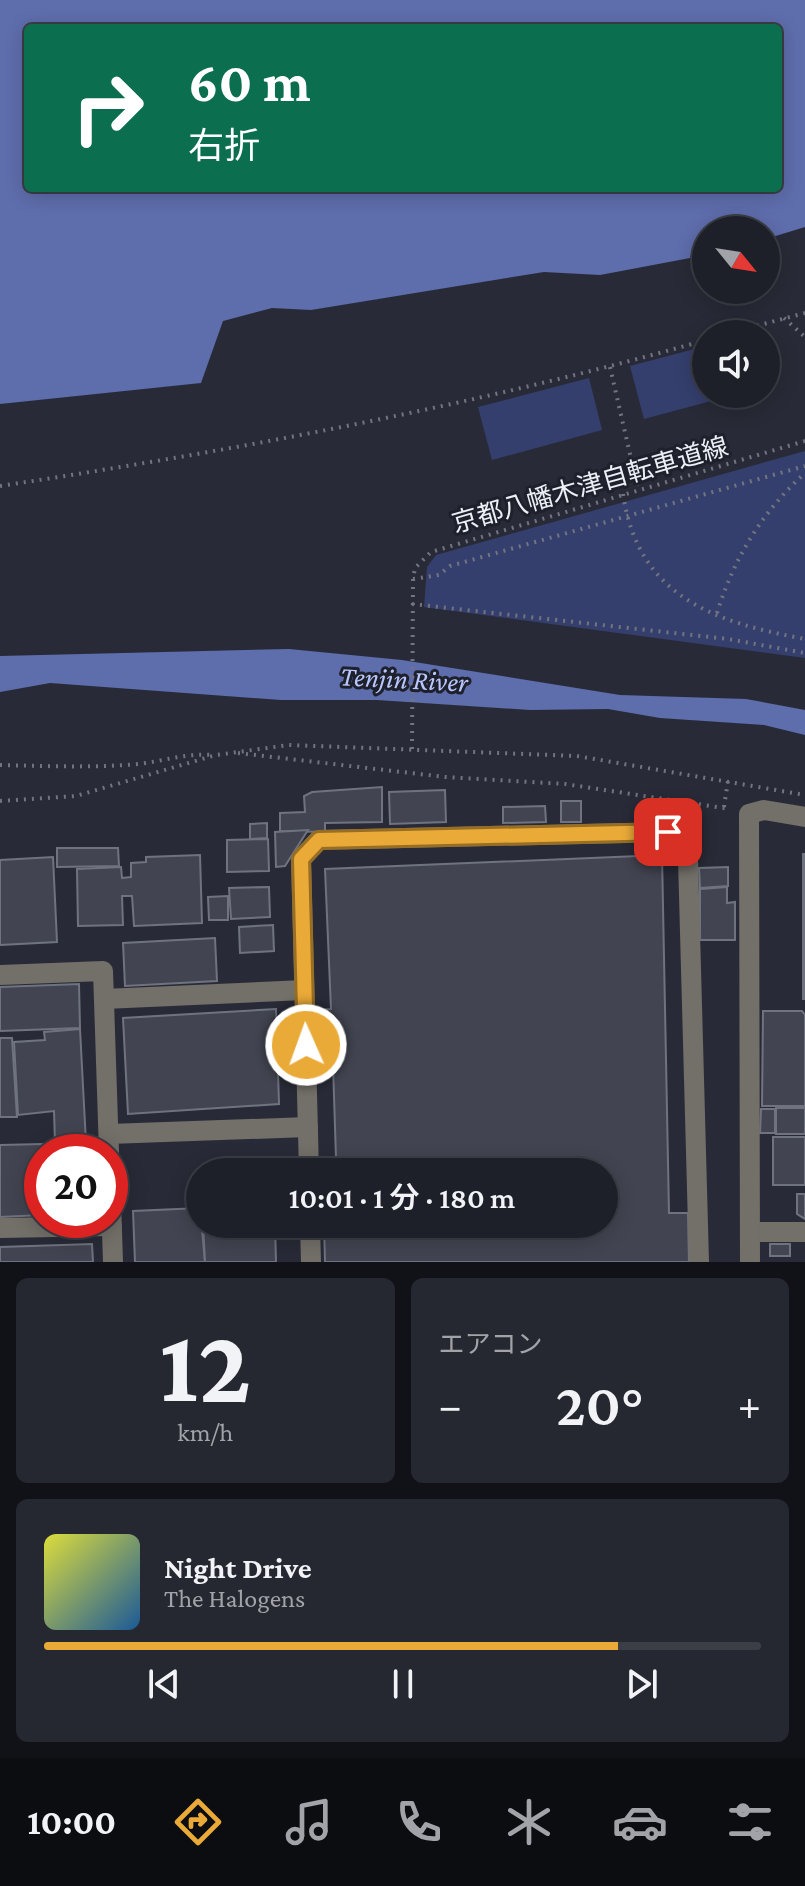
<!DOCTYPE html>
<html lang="ja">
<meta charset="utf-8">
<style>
:root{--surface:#1e2029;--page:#262831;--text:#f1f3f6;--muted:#a1a3a8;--line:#3c3e46;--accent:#eaaa38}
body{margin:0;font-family:"Crimson Pro","Noto Sans JP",serif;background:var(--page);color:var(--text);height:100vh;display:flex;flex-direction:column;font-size:30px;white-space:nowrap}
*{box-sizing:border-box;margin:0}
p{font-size:26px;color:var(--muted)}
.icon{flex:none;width:44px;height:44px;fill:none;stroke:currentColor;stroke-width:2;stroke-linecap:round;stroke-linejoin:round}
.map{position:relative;height:1262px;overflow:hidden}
.sheet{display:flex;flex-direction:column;gap:16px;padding:16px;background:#101217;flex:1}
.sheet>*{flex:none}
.top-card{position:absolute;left:24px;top:24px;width:758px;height:168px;border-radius:8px;box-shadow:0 4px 20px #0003,0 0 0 2px var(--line);background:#0b6e4f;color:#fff;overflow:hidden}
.needle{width:52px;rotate:120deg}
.tools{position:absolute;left:692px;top:216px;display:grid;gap:16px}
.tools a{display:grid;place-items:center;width:88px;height:88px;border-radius:50%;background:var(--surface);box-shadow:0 4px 20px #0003,0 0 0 2px var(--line);font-size:40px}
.speed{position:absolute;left:24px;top:1134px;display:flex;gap:16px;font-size:40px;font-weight:700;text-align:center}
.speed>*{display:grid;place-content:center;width:104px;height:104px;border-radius:50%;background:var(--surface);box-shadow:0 4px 20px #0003,0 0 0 2px var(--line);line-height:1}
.speed .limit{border:12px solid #d22;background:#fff;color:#111}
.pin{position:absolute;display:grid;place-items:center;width:68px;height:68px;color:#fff;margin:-34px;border-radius:16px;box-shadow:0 4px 12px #0006}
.me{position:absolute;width:88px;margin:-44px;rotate:358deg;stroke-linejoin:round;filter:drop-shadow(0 0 6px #0008)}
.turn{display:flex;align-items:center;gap:28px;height:168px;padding:0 32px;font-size:36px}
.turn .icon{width:104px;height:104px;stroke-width:2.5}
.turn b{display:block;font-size:56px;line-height:68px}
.big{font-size:60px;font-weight:600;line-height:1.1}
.sheet .tile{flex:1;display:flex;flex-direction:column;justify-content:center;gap:12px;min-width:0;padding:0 28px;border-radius:12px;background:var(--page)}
.sheet .dial{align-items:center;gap:0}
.dial b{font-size:104px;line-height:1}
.song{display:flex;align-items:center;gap:24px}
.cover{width:96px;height:96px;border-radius:12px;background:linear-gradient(135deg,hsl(60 70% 55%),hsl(210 70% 35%))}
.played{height:8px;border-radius:4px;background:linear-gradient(90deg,var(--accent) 80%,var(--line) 80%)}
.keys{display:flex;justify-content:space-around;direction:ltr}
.heat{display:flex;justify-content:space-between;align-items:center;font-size:44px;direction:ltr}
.sheet .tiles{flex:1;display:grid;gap:16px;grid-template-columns:1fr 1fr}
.tile:last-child{grid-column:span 2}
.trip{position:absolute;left:186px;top:1158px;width:432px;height:80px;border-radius:40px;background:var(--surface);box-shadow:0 4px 20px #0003,0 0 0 2px var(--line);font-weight:600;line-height:80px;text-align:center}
.menu{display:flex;height:128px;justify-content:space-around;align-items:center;background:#0c0d10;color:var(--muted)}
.menu .icon{width:56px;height:56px}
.menu .selected{color:var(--accent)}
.menu b{font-size:36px;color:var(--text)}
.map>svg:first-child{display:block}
.green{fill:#353f6d}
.water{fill:#5e6dac;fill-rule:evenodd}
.building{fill:#424551;stroke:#6f7380;stroke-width:2}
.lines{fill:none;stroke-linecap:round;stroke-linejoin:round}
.path{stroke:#727580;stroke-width:4;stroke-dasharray:2 6;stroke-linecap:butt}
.minor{stroke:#736f69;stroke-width:20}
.route-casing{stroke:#986e24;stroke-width:20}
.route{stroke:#eaaa38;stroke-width:14}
.labels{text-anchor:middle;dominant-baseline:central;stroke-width:6;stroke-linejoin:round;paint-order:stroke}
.street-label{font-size:26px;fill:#eceff6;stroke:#1e212c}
.water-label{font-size:28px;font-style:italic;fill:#b9c7fe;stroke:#1e212c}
</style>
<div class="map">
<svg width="805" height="1262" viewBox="0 0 805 1262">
<rect width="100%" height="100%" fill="#282b37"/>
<g class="green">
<path d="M 706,346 L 706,394 L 737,394 L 644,419 L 630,366 Z"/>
<path d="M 589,378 L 602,430 L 492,460 L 478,407 Z"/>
<path d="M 805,451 L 805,658 L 424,607 L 427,567 L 436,555 Z"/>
</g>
<g class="water">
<path d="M 0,0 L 805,0 L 805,227 L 766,239 L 766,230 L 706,230 L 706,255 L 600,275 L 544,272 L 311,310 L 272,308 L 223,321 L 201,383 L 0,404 ZM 28,28 L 778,28 L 778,188 L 28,188 Z"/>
<path d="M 289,649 L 402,660 L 620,695 L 746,699 L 805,710 L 805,735 L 764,725 L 660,718 L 608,709 L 530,710 L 377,700 L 281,700 L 50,683 L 0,692 L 0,656 Z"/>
</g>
<g class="building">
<path d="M 382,787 L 382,822 L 325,823 L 325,832 L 280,831 L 280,813 L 305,812 L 304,796 L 312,792 Z"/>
<path d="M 445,790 L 446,822 L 390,824 L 389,792 Z"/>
<rect x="561" y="801" width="20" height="21"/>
<path d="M 545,806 L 546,822 L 503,823 L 503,807 Z"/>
<path d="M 267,823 L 267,838 L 250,839 L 250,824 Z"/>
<path d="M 308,830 L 285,866 L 276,867 L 275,832 Z"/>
<path d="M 268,839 L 269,871 L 227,872 L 227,840 Z"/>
<path d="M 57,848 L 118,848 L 119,866 L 57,867 Z"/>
<rect x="803" y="854" width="2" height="145"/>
<path d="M 200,855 L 202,923 L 134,926 L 132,896 L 122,896 L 123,925 L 78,926 L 77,869 L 121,867 L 122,878 L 131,877 L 131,863 L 146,862 L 146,857 Z"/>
<path d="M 662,855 L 669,1213 L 688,1213 L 689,1262 L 325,1262 L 324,1224 L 604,1224 L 604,1172 L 322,1172 L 321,1159 L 336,1158 L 333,1065 L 313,1066 L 312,1010 L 331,1009 L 325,869 Z"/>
<path d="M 53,857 L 57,942 L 0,945 L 0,860 Z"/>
<path d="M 728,867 L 728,886 L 700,888 L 699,868 Z"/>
<path d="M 269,887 L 270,917 L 231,919 L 229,888 Z"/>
<path d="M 727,887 L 727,903 L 735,902 L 735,940 L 700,940 L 700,889 Z"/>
<path d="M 228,896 L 228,920 L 209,920 L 208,897 Z"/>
<path d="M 273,925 L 274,951 L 240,953 L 239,927 Z"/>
<path d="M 215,938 L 217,981 L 125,986 L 123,943 Z"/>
<path d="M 79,984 L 80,1028 L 0,1031 L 0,987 Z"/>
<path d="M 276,1009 L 279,1104 L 128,1114 L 123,1018 Z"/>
<path d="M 763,1011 L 802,1011 L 805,1015 L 805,1106 L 762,1106 Z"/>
<path d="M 80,1029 L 86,1143 L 55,1143 L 54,1111 L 18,1115 L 14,1042 L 45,1040 L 44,1032 Z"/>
<path d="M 0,1038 L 12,1038 L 17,1117 L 0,1117 Z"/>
<rect x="776" y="1108" width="29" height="26"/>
<path d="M 761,1109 L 775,1109 L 775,1133 L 760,1133 Z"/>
<rect x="773" y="1137" width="32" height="48"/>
<path d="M 86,1143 L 86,1152 L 42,1152 L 42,1215 L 0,1217 L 0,1145 Z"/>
<path d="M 797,1194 L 805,1194 L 805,1219 L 797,1214 Z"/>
<path d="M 200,1208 L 205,1262 L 135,1262 L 133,1211 Z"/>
<path d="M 203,1224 L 275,1224 L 276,1262 L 205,1262 Z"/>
<path d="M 92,1244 L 93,1262 L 0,1262 L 0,1247 Z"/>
<rect x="770" y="1244" width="20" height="12"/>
</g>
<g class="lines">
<g class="path">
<path d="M 784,318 L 805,337"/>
<path d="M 726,334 L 805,313"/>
<path d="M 610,367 L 638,489"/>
<path d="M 0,486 C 238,450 474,406 706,340"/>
<path d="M 623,494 C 638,596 713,622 805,639"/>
<path d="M 413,579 L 439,575 L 450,566 L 805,466"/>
<path d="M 412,604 L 728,639 L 805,653"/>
<path d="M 717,613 C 734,558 762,512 805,473"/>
<path d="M 412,749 L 413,579 L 415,568 L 431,552 L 805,441"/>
<path d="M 238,753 L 445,777 L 565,784 L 730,809"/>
<path d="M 0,765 C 46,766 92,768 138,764 C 164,761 186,753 212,755"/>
<path d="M 0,801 L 76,796 L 216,755 L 289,745 L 577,756 L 805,795"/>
<path d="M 724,807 L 728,781"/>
</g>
<g class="minor">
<path d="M 0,975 L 103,971 L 109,1152"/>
<path d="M 104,999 L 304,990"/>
<path d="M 109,1134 L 308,1127"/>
<path d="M 110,1170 L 113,1262"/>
<path d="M 309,1172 L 301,859 L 319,840 L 668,832 L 683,841 L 688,859 L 699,1262"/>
<path d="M 310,1224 L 311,1262"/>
<path d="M 0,1228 L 112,1226"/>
<path d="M 750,1232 L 805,1232"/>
<path d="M 750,1262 L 749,814 L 764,810 L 805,817"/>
</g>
</g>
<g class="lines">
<defs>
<path id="route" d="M 306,1045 L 301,859 L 319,840 L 668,832"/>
</defs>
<use href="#route" class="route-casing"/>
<use href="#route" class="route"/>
</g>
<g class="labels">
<g class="street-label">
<text transform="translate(590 485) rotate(-16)">京都八幡木津自転車道線</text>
</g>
<g class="water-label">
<text transform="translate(404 679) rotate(3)">Tenjin River</text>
</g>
</g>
</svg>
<div class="tools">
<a><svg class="needle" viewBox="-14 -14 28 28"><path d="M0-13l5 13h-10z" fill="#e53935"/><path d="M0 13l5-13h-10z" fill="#a1a3a8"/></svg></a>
<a><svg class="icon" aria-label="sound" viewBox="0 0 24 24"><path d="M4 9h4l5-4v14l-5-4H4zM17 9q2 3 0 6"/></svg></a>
</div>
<div class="speed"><div class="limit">20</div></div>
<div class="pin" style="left:668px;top:832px;background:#d93025"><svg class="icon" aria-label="arrive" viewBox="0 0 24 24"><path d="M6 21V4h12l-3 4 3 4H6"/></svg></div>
<svg class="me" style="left:306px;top:1045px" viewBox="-20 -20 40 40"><circle r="17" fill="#eaaa38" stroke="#fff" stroke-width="3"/><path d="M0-11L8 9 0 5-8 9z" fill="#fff"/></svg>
<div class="trip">10:01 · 1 分 · 180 m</div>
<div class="top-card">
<div class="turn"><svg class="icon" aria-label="right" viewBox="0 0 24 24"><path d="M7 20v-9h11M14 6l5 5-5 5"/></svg><div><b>60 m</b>右折</div></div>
</div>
</div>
<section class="sheet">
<div class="tiles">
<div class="tile dial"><b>12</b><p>km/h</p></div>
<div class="tile"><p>エアコン</p>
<div class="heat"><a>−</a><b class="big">20°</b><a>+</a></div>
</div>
<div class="tile">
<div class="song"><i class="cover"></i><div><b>Night Drive</b><p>The Halogens</p></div></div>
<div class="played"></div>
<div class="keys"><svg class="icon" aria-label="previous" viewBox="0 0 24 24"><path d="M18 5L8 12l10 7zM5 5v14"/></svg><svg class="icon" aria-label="pause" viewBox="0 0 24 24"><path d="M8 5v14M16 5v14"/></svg><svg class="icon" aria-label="next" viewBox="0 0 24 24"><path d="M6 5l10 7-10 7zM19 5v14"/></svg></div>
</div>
</div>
</section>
<nav class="menu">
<b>10:00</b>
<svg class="icon selected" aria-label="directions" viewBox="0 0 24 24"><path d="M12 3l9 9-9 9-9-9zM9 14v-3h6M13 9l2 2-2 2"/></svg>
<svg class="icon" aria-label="music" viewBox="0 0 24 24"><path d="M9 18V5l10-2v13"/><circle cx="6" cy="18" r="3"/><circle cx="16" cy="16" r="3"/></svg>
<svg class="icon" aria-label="phone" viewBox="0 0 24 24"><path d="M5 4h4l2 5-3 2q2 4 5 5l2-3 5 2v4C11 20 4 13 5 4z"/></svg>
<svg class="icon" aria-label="climate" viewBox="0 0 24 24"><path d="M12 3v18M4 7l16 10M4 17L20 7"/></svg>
<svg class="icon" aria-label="car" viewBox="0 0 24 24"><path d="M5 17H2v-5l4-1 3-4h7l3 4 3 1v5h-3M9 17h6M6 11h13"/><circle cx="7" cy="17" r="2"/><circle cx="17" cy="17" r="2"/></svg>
<svg class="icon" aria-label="filters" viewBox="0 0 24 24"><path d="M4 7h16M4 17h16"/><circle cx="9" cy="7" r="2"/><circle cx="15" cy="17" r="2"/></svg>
</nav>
